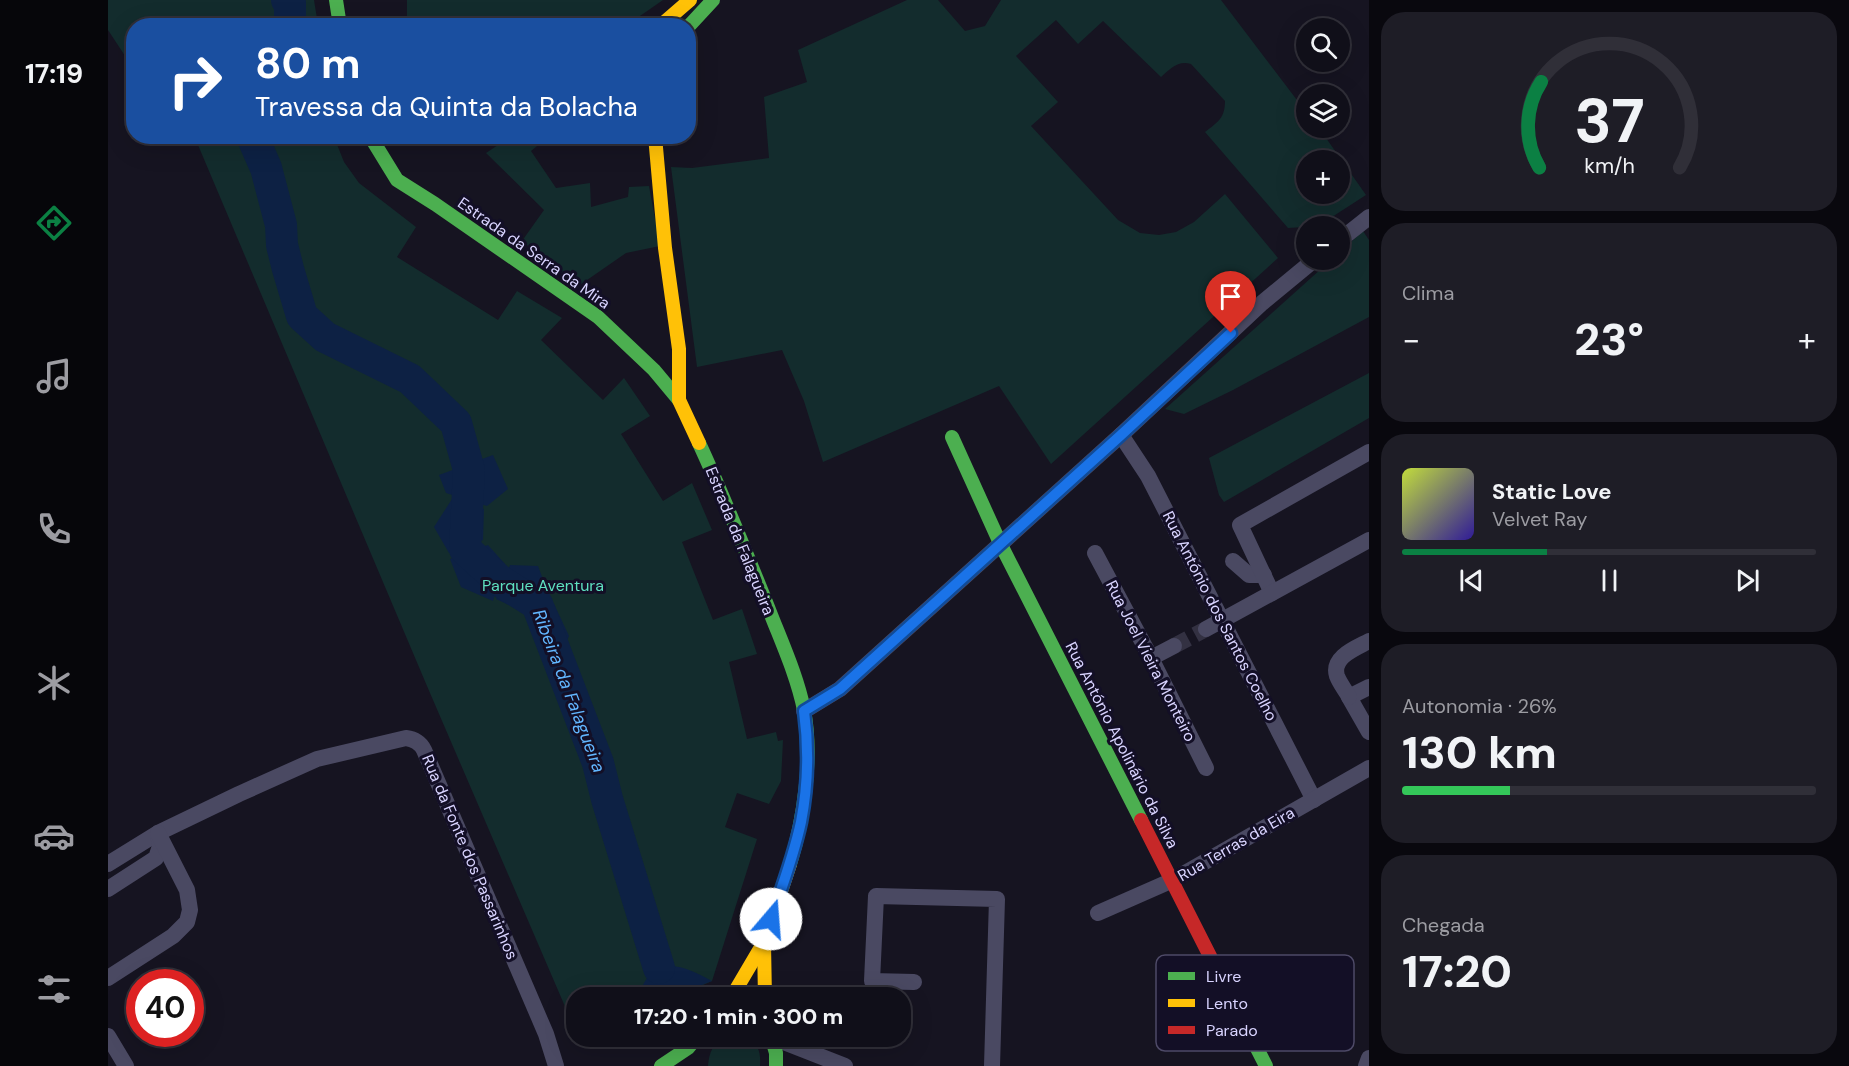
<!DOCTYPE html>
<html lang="pt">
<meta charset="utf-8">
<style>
:root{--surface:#100f19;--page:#1e1d26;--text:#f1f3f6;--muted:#9c9ca2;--line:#302f38;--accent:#0b8043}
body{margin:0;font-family:"DM Sans",sans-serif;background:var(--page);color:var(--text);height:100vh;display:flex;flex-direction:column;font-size:22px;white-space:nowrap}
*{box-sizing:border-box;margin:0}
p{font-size:20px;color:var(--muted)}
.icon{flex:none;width:33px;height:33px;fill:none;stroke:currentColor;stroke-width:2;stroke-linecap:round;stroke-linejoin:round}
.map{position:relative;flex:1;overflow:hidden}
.panel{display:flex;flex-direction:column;gap:12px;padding:12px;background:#09080e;width:480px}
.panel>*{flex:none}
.guide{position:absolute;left:18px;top:18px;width:570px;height:126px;border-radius:24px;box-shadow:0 6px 24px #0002,0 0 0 2px var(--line);background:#1a4fa0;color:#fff;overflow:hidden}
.buttons{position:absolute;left:1188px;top:18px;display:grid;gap:12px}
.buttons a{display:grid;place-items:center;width:54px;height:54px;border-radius:50%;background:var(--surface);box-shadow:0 6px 24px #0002,0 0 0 2px var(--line);font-size:30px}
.speed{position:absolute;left:18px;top:969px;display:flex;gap:12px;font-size:30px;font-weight:700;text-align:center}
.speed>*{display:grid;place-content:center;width:78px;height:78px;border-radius:50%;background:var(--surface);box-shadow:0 6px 24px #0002,0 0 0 2px var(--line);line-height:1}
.speed .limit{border:9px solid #d22;background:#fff;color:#111}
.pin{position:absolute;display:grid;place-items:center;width:51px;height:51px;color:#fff;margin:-62px -26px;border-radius:50% 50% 50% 0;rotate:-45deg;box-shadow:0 0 6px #0007}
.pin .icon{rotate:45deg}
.me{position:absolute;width:66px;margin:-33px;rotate:18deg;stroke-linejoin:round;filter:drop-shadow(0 0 4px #0008)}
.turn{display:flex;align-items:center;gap:21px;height:126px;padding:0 30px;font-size:27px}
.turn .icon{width:78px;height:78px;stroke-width:2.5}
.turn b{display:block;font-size:42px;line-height:51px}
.big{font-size:45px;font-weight:800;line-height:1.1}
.panel .card{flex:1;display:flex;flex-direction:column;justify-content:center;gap:9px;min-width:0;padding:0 21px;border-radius:24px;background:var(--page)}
.panel .dial{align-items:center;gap:0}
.dial svg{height:156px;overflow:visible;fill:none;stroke:var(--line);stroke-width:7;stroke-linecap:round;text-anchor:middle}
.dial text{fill:var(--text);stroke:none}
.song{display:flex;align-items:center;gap:18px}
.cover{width:72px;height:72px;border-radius:9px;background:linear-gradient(135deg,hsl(70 70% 55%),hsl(250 70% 35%))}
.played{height:6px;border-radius:3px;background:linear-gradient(90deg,var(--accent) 35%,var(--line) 35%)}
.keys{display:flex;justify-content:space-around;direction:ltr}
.heat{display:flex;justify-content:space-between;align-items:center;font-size:33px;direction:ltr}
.charge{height:9px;border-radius:4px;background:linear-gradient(90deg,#34c759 26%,var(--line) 0)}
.trip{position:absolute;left:458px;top:987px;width:345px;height:60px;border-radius:24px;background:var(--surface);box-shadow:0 6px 24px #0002,0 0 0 2px var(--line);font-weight:800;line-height:60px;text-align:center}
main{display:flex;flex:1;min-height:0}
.dock{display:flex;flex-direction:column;width:108px;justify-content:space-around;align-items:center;background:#06060a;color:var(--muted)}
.dock .icon{width:42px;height:42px}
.dock .on{color:var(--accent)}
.dock b{font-size:27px;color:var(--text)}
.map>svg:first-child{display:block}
.green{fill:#132c2d;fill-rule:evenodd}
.water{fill:#0d2144}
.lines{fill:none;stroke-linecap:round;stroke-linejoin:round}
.river{stroke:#0d2144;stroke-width:32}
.street-tunnel{stroke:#333142;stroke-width:16;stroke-dasharray:16 8;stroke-linecap:butt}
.street{stroke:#4a4962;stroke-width:16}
.fast{stroke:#4caf50;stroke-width:14}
.slow{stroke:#ffc107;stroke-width:14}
.jam{stroke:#c62828;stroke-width:14}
.route-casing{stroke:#114b97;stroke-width:15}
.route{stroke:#1a73e8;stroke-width:10}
.labels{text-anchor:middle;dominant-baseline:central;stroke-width:6;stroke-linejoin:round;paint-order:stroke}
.street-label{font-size:16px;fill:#d9d4ff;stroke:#130f26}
.park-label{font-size:16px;fill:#5fe0c0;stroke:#130f26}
.water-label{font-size:18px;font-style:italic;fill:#62b6ff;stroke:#130f26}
.key{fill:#130f26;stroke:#4e4a67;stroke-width:1.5}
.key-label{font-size:16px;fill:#d9d4ff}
</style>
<main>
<nav class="dock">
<b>17:19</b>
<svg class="icon on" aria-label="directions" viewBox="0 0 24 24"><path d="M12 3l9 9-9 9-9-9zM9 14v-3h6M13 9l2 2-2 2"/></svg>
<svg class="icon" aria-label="music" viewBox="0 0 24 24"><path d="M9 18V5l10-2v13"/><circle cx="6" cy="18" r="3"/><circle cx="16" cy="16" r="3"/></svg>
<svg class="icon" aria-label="phone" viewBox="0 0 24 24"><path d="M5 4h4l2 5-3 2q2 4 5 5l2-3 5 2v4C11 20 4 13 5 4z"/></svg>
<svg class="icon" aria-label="climate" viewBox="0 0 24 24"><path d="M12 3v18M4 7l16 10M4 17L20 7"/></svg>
<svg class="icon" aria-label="car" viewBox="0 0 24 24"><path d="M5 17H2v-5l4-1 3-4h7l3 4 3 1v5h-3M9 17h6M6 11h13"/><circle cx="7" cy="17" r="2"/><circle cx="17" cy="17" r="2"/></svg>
<svg class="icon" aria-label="filters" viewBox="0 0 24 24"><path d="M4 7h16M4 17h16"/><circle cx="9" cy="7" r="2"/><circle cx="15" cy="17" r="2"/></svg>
</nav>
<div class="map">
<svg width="1261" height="1066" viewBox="0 0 1261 1066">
<rect width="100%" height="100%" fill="#161421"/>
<g class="green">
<path d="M 0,0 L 206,0 L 210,25 L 26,26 L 25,68 L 0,30 Z"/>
<path d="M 299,0 L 555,0 L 519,25 L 299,26 Z"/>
<path d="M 799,0 L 830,0 L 857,31 L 877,26 L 893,0 L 1113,0 L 1198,112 L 1198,128 L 1211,128 L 1258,195 L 1210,226 L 1180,228 L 1097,132 C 1110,122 1117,118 1117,101 L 1083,64 C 1070,60 1062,69 1053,77 L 995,21 L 970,44 L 948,20 L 908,56 L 950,102 L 923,126 L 1010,220 L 1032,233 L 1051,235 L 1068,232 L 1086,222 L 1117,194 L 1170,258 L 943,464 L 891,386 L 715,462 L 696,401 L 674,350 L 589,367 L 563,167 L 584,168 L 661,158 L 656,97 L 699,82 L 690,50 ZM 1198,160 L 1232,160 L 1232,194 L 1198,194 Z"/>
<path d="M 88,137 L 226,137 L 236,162 L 251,183 L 308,227 L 289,257 L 390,320 L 409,291 L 454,318 L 433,340 L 495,400 L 516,378 L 542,416 L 513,434 L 555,501 L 584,483 L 604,530 L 574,542 L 605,620 L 634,609 L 649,654 L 621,662 L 639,739 L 668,732 L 670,741 L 675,740 L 673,781 L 661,804 L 629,793 L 617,827 L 649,839 L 604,981 C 597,984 591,987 584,989 C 571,992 563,985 551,997 L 468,998 L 468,1032 L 319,686 L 90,145 Z"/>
<path d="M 402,137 L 440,137 L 423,151 L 448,188 L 482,183 L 483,207 L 520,197 L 521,187 L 541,186 L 552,246 L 518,253 L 469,287 L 414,241 L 436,210 L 378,153 Z"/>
<path d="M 1255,231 L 1261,240 L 1261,317 L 1125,390 L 1076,414 L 1057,409 L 1223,260 L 1232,260 L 1232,252 Z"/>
<path d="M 1261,373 L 1261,418 L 1116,502 L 1111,495 L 1101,458 Z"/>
<path d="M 618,1036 C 640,1036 654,1040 652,1066 L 600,1066 C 601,1052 605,1043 618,1036 Z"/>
</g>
<g class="water">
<path d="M 385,455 L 400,489 L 379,506 L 338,493 L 331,475 Z"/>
<path d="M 344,499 L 376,509 L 375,540 L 341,553 L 326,527 Z"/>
<path d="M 380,545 L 397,564 L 385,601 L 353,587 L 342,559 Z"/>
<path d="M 402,565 L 430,566 L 442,598 L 414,611 L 388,599 Z"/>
<path d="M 446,604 L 461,636 L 457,645 L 439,651 L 433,647 L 419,616 Z"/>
<path d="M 558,966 C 575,965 589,973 604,981 L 581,990 L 570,989 L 562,990 L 551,997 L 527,997 L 530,997 C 537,980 540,971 558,966 Z"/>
</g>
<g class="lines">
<g class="river">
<path d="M 179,0 L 182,3 L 182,26"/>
<path d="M 144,136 L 158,168 L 173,225 L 174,245 L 180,269 L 194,316 L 217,337 L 302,379 L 348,423 L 361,470 L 357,549 L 392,581 L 429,604 L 490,763 L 499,799 L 551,968"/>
</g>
<path class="street-tunnel" d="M 1066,646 L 1098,629"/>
<g class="street">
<path d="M 1232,240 L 1261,217"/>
<path d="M 1013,435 L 1040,476 L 1206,800"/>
<path d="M 987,553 L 1043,658 L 1098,768"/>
<path d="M 1125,561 L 1141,575 L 1156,575"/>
<path d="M 1164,593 L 1132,525 L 1261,452"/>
<path d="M 1098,629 L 1261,540"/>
<path d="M 1043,658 L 1066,646"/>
<path d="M 1261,687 L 1241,697 L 1261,732"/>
<path d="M 1241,697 C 1238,691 1232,684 1229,676 C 1223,657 1248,648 1261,641"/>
<path d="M 696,711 L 732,689 L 1013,435 L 1154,303 L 1206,260"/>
<path d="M 0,864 L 50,833 L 131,794 L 209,759 L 298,738 C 306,739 312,742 316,750 L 438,1034 L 448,1066"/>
<path d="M 0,889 L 48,858 L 52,846 L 50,834"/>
<path d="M 990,913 L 1065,880 L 1261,768"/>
<path d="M 0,978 L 65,936 L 79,922 L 82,910 L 79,890 L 50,833"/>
<path d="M 806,982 L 764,981 L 768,896 L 889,899 L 884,1066"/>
<path d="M 0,1036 L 18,1066"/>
<path d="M 663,1037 L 737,1066"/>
<path d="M 1258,1066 L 1261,1058"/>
</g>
<g class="fast">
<path d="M 228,0 L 232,26"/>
<path d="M 580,27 L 605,0"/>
<path d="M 262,136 L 289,180 L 327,204 L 490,317 L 546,370 L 571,400"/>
<path d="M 844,437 L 892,543 L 1033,820"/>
<path d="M 591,443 C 616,497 638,552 660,607 C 673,641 689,675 696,710 C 705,757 696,819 682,864"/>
<path d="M 1108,968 L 1158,1066"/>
<path d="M 663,1036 L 668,1053 L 668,1066"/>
<path d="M 553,1066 L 580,1048 L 590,1036"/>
</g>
<g class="slow">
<path d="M 552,26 L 582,0"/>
<path d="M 547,136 L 557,248 L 571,349 L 571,400 L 591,443"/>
<path d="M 656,944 L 657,998"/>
<path d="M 623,998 L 656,942 L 682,864"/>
</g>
<path class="jam" d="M 1033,820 L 1108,968"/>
</g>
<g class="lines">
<defs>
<path id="route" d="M 663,919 C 674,887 686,855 693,822 C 700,786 701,748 696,711 L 732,689 L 1013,435 L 1123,333"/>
</defs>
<use href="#route" class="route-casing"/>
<use href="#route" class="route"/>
</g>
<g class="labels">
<g class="street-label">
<text transform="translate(426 253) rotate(35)">Estrada da Serra da Mira</text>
<text transform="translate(632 541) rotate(68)">Estrada da Falagueira</text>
<text transform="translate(1112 616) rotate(63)">Rua António dos Santos Coelho</text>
<text transform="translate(1043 661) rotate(63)">Rua Joel Vieira Monteiro</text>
<text transform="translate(1014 745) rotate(63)">Rua António Apolinário da Silva</text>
<text transform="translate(1128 844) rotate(-30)">Rua Terras da Eira</text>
<text transform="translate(362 857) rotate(67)">Rua da Fonte dos Passarinhos</text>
</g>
<g class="park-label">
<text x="435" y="585">Parque Aventura</text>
</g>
<g class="water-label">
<text transform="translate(461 691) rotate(69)">Ribeira da Falagueira</text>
</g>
</g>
<rect x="1048" y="955" width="198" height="96" rx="9" class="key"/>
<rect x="1060" y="972" width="27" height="8" fill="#4caf50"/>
<rect x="1060" y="999" width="27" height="8" fill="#ffc107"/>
<rect x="1060" y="1026" width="27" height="8" fill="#c62828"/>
<g class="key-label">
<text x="1098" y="982">Livre</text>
<text x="1098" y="1009">Lento</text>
<text x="1098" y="1036">Parado</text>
</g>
</svg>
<div class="buttons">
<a><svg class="icon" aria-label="search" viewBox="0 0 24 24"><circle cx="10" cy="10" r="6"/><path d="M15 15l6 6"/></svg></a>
<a><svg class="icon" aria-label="layers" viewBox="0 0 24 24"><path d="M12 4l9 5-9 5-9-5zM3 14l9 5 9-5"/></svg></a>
<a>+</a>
<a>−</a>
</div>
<div class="speed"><div class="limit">40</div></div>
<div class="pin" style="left:1123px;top:333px;background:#d93025"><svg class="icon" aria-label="arrive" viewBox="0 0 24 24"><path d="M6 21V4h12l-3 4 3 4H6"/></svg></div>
<svg class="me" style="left:663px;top:919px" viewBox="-20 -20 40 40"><circle r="19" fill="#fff"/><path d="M0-13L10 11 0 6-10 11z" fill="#1a73e8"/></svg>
<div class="trip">17:20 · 1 min · 300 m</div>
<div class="guide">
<div class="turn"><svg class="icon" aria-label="right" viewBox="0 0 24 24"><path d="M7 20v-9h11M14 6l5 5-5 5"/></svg><div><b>80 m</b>Travessa da Quinta da Bolacha</div></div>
</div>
</div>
<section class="panel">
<div class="card dial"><svg viewBox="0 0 100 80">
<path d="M14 69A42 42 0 1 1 86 69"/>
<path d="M14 69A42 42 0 0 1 15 25" stroke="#0b8043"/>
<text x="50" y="56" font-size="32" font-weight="700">37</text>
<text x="50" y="72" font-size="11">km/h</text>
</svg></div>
<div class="card"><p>Clima</p>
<div class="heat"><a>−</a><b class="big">23°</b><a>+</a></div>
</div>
<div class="card">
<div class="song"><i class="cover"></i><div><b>Static Love</b><p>Velvet Ray</p></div></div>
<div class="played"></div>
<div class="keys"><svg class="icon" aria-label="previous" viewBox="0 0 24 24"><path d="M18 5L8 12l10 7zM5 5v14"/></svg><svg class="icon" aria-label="pause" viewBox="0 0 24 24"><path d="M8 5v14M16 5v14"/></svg><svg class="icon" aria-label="next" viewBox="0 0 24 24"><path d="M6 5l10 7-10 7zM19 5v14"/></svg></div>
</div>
<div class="card"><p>Autonomia · 26%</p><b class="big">130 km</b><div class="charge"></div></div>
<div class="card"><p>Chegada</p><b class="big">17:20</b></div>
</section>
</main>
